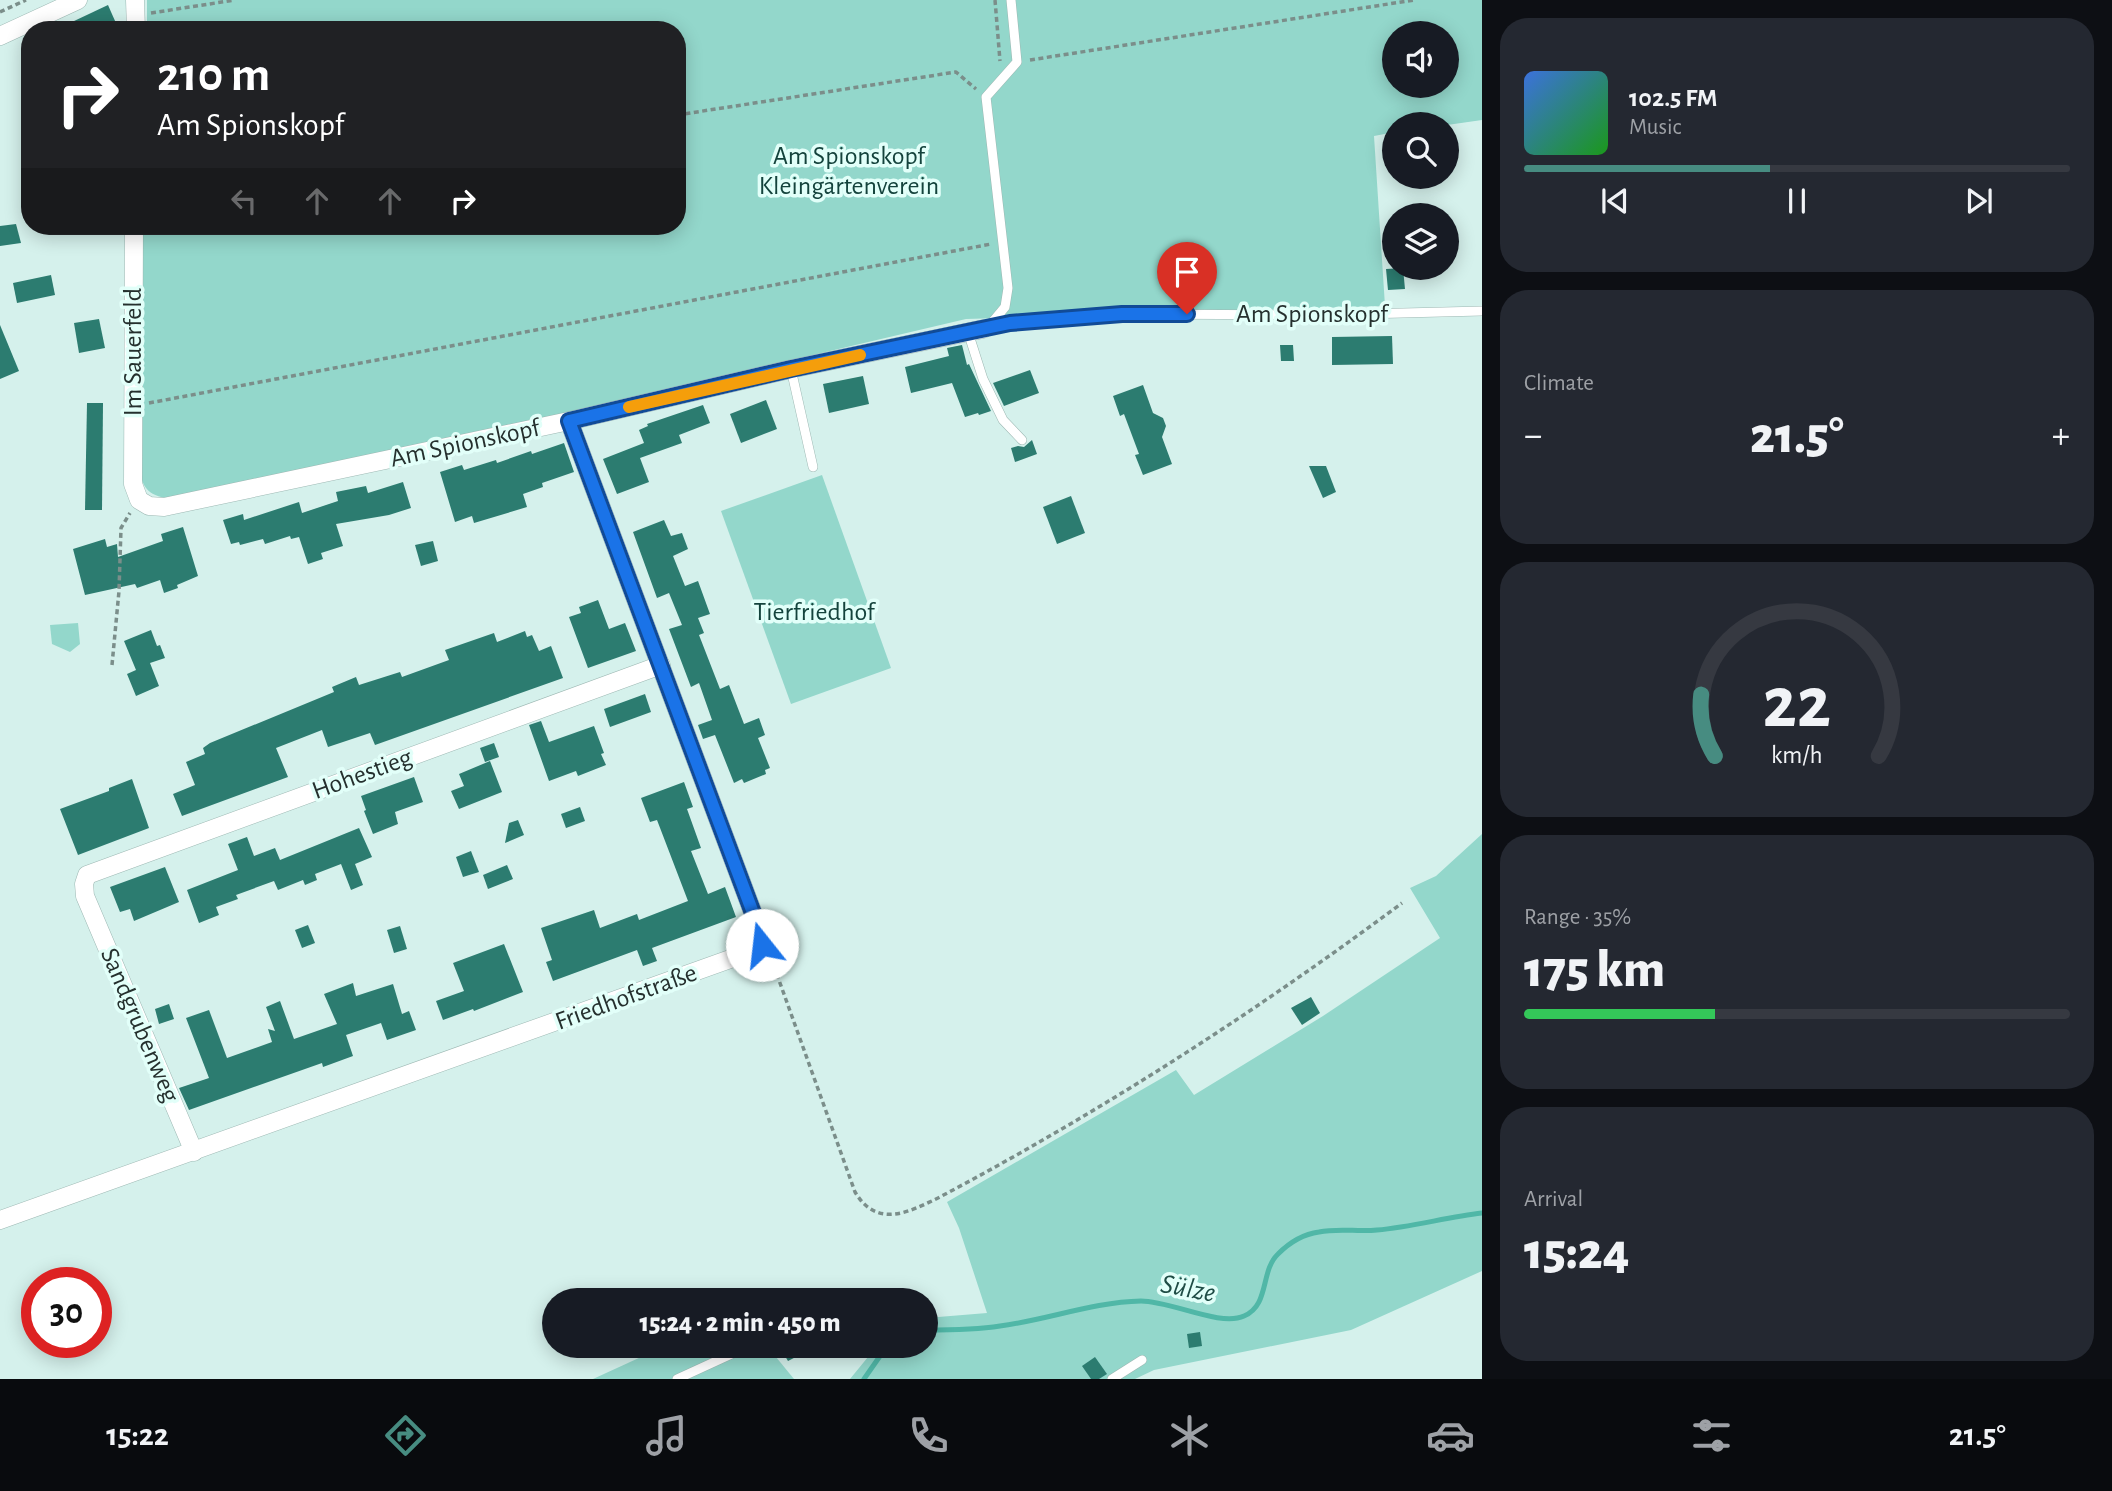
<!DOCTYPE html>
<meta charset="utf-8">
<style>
:root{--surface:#171b24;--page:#242831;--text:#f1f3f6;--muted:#9ea1a6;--line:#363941;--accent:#478c81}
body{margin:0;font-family:"Alegreya Sans",sans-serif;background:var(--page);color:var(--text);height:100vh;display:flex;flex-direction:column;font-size:26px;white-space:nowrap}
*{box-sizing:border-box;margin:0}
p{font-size:23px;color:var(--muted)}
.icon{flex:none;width:38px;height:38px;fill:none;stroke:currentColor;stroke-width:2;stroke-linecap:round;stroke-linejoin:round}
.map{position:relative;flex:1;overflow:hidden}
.side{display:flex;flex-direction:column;gap:18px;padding:18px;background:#0d0f14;width:630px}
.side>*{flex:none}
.guide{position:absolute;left:21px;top:21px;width:665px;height:214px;border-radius:28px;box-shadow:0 4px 18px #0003;background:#202124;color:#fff;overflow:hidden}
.tools{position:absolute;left:1382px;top:21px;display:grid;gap:14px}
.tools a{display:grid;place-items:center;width:77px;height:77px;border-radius:50%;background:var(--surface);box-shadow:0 4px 18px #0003;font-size:35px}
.speed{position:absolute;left:21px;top:1267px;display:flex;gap:14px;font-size:35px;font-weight:700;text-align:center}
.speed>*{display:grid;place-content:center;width:91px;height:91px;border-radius:50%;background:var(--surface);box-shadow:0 4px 18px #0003;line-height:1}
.speed .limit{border:10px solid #d22;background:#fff;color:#111}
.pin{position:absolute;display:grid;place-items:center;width:60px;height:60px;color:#fff;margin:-72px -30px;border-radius:50% 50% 50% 0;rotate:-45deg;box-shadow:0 0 7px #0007}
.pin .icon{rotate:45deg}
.me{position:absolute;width:77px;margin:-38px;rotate:344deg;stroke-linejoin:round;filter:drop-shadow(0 0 5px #0008)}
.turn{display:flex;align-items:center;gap:24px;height:147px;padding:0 21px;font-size:32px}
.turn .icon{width:91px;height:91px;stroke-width:2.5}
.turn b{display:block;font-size:49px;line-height:60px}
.lanes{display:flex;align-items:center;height:66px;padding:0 21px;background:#0003;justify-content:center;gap:35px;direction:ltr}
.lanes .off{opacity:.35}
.big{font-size:52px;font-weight:800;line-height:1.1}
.side .card{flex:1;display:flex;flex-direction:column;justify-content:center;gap:10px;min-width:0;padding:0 24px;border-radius:28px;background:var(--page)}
.side .dial{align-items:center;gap:0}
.dial svg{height:182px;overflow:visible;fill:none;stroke:var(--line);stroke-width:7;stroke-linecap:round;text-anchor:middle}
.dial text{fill:var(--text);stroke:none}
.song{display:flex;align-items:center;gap:21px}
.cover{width:84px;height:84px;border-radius:10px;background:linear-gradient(135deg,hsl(220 70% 55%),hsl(120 70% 35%))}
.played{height:7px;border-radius:4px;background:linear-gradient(90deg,var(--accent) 45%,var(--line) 45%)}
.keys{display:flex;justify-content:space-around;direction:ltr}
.heat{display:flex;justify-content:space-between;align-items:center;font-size:38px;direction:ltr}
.charge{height:10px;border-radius:5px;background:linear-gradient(90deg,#34c759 35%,var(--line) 0)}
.trip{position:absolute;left:542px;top:1288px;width:396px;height:70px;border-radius:35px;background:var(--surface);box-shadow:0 4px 18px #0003;font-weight:800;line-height:70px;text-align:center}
.menu{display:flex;height:112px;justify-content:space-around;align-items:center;background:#090b0e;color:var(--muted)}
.menu .icon{width:49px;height:49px}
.menu .on{color:var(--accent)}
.menu b{font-size:32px;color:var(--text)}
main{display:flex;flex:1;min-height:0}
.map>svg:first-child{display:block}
.green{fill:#93d7cb;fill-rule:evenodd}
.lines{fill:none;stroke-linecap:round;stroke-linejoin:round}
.stream{stroke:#50b7a7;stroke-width:5}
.building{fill:#2c7c70}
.service-casing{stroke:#9db8b3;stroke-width:10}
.minor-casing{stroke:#9db8b3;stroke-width:19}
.path{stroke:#7b8e8a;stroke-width:3.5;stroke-dasharray:5 3.5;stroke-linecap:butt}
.service{stroke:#fff;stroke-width:9}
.minor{stroke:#fff;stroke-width:18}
.route-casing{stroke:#114b97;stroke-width:18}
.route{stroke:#1a73e8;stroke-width:12}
.slow{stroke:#f59e0b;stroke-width:12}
.labels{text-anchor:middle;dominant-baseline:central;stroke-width:7;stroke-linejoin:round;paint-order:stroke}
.park-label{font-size:26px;fill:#14433c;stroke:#e2fff9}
.street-label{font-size:26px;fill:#25302e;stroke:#e2fff9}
.water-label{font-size:28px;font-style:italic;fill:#1f4c45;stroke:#e2fff9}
</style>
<main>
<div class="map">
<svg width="1482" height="1379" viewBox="0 0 1482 1379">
<rect width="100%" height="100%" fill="#d5f1ec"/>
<g class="green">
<path d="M 147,0 L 1482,0 L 1482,120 L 1447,125 L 1395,124 L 1395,132 L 1374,136 L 1385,306 L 966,319 L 562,414 L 166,498 C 144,494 141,483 139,463 L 143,226 L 677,226 L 677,30 L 147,30 ZM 1395,33 L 1447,33 L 1447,86 L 1395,86 Z"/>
<path d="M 822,475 L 891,668 L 791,704 L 721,511 Z"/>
<path d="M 78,623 L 80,644 L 70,652 L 52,644 L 50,625 Z"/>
<path d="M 1482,834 L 1482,1271 L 1351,1330 L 1154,1370 L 1135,1379 L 850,1379 L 877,1346 L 926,1346 L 926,1318 L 987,1313 L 959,1228 L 947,1202 L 1176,1070 L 1194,1095 L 1323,1016 L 1440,938 L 1410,888 L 1436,876 Z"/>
<path d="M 665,1346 L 767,1346 L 794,1379 L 593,1379 Z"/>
</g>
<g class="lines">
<g class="stream">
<path d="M 926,1330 C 950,1330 975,1330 1000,1326 C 1047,1320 1093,1302 1141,1301 C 1171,1301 1220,1327 1244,1316 C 1270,1305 1260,1271 1278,1254 C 1289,1243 1304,1234 1319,1232 C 1338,1228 1358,1232 1377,1230 C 1412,1227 1447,1217 1482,1213"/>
<path d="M 864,1379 L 887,1346"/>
</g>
</g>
<g class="building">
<path d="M 108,5 L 119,30 L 55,30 Z"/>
<path d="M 16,224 L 21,243 L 0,246 L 0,226 Z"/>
<path d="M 1403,268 L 1405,289 L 1388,290 L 1386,269 Z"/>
<path d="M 51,275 L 55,295 L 17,303 L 13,283 Z"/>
<path d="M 99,319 L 105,348 L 79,353 L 74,323 Z"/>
<path d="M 0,325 L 19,371 L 0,379 Z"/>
<path d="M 1392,336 L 1393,364 L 1332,365 L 1332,337 Z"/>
<path d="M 962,345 L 967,365 L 969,364 L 991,411 L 979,415 L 978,413 L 965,417 L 952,383 L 911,393 L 905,367 L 949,356 L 947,348 Z"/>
<path d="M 1280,345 L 1293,345 L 1294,361 L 1281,361 Z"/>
<path d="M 1030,370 L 1039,393 L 1004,406 L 993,383 Z"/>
<path d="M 863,376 L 869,404 L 829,413 L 823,384 Z"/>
<path d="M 1143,385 L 1153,413 L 1163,418 L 1166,426 L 1162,437 L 1172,464 L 1143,475 L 1135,455 L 1139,454 L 1124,414 L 1120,416 L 1113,396 Z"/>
<path d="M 766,400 L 777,429 L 741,443 L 730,414 Z"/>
<path d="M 87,403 L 103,403 L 102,510 L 85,510 Z"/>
<path d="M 703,405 L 710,423 L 679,435 L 682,443 L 640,458 L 649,482 L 617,494 L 603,459 L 644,443 L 639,430 L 648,426 L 647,424 Z"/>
<path d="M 1032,440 L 1037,454 L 1015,462 L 1011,448 L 1018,446 L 1024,447 Z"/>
<path d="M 564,443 L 574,472 L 542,483 L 543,487 L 523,494 L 527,507 L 474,523 L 472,516 L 455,522 L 440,472 L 462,465 L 464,470 L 496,460 L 497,463 L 531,451 L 532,454 Z"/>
<path d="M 1309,466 L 1326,466 L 1336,492 L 1323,498 Z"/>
<path d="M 403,482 L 411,508 L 389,515 L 336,524 L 343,546 L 321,553 L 323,559 L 308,564 L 299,537 L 291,539 L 290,536 L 265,544 L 263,539 L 240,545 L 239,542 L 231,544 L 223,520 L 243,514 L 244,520 L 299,502 L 302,513 L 338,501 L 336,492 L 366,486 L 368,493 Z"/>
<path d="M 1071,496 L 1085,533 L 1057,544 L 1043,507 Z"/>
<path d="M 664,520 L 671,536 L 682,533 L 688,549 L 673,556 L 685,586 L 698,581 L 710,614 L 698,618 L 704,633 L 699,635 L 720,689 L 729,685 L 744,724 L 759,718 L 765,735 L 758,738 L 770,768 L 765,770 L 766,774 L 744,783 L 742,779 L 734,783 L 715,735 L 703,739 L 698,725 L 712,720 L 699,683 L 691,687 L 669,629 L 682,625 L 669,593 L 657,598 L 633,532 Z"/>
<path d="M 183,527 L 198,576 L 177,585 L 178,588 L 164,593 L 160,580 L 137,588 L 135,584 L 85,595 L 73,549 L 105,539 L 107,547 L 117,544 L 118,557 L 163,541 L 161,534 Z"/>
<path d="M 433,541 L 438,561 L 421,566 L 415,545 Z"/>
<path d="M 598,600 L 609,629 L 625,623 L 636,651 L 588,668 L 569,617 L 581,613 L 579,607 Z"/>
<path d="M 151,630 L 157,646 L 160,645 L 165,658 L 150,663 L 159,686 L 136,696 L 127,674 L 136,670 L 124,641 Z"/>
<path d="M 525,631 L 527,637 L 532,635 L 539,651 L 551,646 L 563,678 L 375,745 L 370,733 L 328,747 L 322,730 L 276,748 L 288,777 L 182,816 L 173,794 L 195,785 L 186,762 L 205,754 L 203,748 L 210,743 L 334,692 L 332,687 L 356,677 L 359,685 L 400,672 L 402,677 L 449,660 L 445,650 L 494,633 L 497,642 Z"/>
<path d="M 645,694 L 651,712 L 610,727 L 604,709 Z"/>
<path d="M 541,721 L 549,742 L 594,726 L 604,753 L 601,754 L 606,765 L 578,776 L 576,771 L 549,781 L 529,725 Z"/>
<path d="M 494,743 L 499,757 L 485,762 L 480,748 Z"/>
<path d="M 490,761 L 502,792 L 459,809 L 451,791 L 464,786 L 459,774 Z"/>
<path d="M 414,777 L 423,802 L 395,812 L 398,824 L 373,834 L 364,811 L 366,810 L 361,796 Z"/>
<path d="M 132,779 L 149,828 L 78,855 L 60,809 L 109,791 L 109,788 Z"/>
<path d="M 684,782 L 693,807 L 687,809 L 701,848 L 691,851 L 708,894 L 725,887 L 736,917 L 652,948 L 657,961 L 643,966 L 637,950 L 553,981 L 546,962 L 552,960 L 541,928 L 594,910 L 600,928 L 637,914 L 639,920 L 688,901 L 657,820 L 650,822 L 641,798 Z"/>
<path d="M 580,807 L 585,821 L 566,828 L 561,814 Z"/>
<path d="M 518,820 L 524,835 L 505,843 L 509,823 Z"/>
<path d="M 359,828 L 372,857 L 355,864 L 363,885 L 351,890 L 341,864 L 315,874 L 317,880 L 305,885 L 303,880 L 278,890 L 274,881 L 236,895 L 238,899 L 216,907 L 219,915 L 199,923 L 187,890 L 238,870 L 228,844 L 247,837 L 254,856 L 275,848 L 280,860 Z"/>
<path d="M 471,851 L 479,872 L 463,877 L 456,857 Z"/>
<path d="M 507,865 L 513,879 L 488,889 L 483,875 Z"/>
<path d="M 165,867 L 179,902 L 134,921 L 130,909 L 120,912 L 110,887 Z"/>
<path d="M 308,925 L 315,943 L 302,948 L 295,930 Z"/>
<path d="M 400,926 L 407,949 L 394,953 L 387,930 Z"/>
<path d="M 504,944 L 523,992 L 474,1011 L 473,1009 L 443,1020 L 436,1001 L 464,991 L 453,963 Z"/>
<path d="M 353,983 L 356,996 L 393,984 L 402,1014 L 409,1011 L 416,1030 L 387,1040 L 381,1023 L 346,1035 L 353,1056 L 323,1067 L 322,1063 L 189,1110 L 179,1088 L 209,1078 L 186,1018 L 209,1010 L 227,1058 L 272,1042 L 268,1029 L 275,1031 L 266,1007 L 280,1001 L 294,1039 L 337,1024 L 324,994 Z"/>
<path d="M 1311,997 L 1320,1013 L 1302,1025 L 1291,1008 Z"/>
<path d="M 169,1004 L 174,1019 L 159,1024 L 155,1009 Z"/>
<path d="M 1200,1332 L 1202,1346 L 1189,1348 L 1187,1334 Z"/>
<path d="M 779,1346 L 817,1346 L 788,1361 Z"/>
<path d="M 1095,1357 L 1107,1374 L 1099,1379 L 1091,1379 L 1082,1366 Z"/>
</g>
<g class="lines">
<defs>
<g id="service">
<path d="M 990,325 L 1005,307 L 1008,288 L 986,97 L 1017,62 L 1011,0"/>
<path d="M 983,329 L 1024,321 L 1122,314 L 1324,315 L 1482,311"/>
<path d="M 968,332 L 983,379 L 1003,420 L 1022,440"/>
<path d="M 791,369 L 813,467"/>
<path d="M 677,1379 L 749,1346"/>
<path d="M 1112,1379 L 1142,1360"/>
</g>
<g id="minor">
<path d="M 135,0 L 136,30"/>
<path d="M 0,36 L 78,0"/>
<path d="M 134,226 L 133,484 L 139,500 L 149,506 L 164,507 L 569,421 L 791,369 L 983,329"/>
<path d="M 194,1152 L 85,896 L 84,884 L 87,875 L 661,665"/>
<path d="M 0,1220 L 761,948 L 762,937 L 569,421"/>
</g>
</defs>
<use href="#service" class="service-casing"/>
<use href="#minor" class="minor-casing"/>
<g class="path">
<path d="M 995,0 L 1000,61"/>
<path d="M 0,12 L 26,0"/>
<path d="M 151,13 L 235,0"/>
<path d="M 1030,60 L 1414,0"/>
<path d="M 677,115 L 956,72 L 976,89"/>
<path d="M 149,403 L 991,244"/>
<path d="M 112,665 L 119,591 L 121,528 L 130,513"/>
<path d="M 771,958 L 855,1192 C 877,1229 909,1212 938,1198 C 1102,1111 1254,1013 1402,903"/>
</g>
<use href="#service" class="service"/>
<use href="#minor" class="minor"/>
</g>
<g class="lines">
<defs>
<path id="route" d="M 762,945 L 762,937 L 569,421 L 791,369 L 1010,323 L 1122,314 L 1187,314"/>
</defs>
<use href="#route" class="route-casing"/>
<use href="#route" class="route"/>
<path class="slow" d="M 629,407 L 860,355"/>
</g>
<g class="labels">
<g class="park-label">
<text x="849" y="156">Am Spionskopf<tspan x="849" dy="30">Kleingärtenverein</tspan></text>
<text x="814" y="612">Tierfriedhof</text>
</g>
<g class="street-label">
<text x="1312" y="314">Am Spionskopf</text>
<text transform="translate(133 352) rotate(-90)">Im Sauerfeld</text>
<text transform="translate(465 443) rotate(-12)">Am Spionskopf</text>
<text transform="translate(362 774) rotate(-20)">Hohestieg</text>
<text transform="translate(626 997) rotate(-20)">Friedhofstraße</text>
<text transform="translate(140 1025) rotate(67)">Sandgrubenweg</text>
</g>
<g class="water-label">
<text transform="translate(1188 1289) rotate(11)">Sülze</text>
</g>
</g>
</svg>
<div class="tools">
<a><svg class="icon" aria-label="sound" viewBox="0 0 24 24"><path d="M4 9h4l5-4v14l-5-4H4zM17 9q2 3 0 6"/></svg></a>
<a><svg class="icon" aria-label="search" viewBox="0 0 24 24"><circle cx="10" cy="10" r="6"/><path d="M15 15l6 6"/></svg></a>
<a><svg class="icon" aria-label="layers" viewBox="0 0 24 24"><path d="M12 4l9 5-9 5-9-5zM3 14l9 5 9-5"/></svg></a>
</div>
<div class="speed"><div class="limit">30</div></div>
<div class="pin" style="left:1187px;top:314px;background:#d93025"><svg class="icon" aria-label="arrive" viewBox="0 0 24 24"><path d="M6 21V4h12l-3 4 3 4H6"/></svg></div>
<svg class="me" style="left:762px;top:945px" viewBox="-20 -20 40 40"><circle r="19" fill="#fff"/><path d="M0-13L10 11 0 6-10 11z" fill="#1a73e8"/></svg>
<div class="trip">15:24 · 2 min · 450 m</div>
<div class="guide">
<div class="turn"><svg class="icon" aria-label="right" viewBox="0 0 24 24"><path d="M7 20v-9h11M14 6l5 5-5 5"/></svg><div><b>210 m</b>Am Spionskopf</div></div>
<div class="lanes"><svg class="icon off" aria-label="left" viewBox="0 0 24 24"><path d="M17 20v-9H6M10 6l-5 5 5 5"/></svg><svg class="icon off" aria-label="ahead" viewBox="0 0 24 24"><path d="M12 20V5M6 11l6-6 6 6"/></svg><svg class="icon off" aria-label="ahead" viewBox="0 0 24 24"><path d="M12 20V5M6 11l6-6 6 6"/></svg><svg class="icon" aria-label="right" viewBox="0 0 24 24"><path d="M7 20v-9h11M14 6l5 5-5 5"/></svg></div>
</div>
</div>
<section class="side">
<div class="card">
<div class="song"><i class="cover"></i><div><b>102.5 FM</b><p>Music</p></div></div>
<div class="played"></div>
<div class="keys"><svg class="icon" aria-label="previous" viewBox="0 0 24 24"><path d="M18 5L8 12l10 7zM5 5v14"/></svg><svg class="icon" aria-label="pause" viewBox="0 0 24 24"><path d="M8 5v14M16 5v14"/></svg><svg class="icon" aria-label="next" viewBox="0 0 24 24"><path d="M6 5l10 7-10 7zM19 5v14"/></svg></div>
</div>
<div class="card"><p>Climate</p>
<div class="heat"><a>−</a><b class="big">21.5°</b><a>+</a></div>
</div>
<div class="card dial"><svg viewBox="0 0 100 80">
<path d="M14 69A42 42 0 1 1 86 69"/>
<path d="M14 69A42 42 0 0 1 8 42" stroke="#478c81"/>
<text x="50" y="56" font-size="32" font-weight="700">22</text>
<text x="50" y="72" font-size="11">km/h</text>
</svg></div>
<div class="card"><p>Range · 35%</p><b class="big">175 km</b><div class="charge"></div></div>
<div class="card"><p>Arrival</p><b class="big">15:24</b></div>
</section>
</main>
<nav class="menu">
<b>15:22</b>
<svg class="icon on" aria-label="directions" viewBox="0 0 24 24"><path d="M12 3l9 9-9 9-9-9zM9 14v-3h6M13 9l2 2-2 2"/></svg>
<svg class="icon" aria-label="music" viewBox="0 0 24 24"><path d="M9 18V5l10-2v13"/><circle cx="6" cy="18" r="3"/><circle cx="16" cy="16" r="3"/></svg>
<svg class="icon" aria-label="phone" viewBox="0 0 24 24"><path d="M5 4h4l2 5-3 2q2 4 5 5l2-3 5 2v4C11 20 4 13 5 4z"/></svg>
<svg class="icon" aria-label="climate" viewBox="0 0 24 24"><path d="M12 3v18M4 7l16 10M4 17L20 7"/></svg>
<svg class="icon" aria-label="car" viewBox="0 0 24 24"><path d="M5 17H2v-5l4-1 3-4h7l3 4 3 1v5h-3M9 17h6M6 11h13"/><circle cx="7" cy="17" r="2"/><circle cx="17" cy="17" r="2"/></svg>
<svg class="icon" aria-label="filters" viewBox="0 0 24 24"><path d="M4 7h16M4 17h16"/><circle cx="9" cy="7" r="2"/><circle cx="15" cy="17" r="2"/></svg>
<b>21.5°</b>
</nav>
